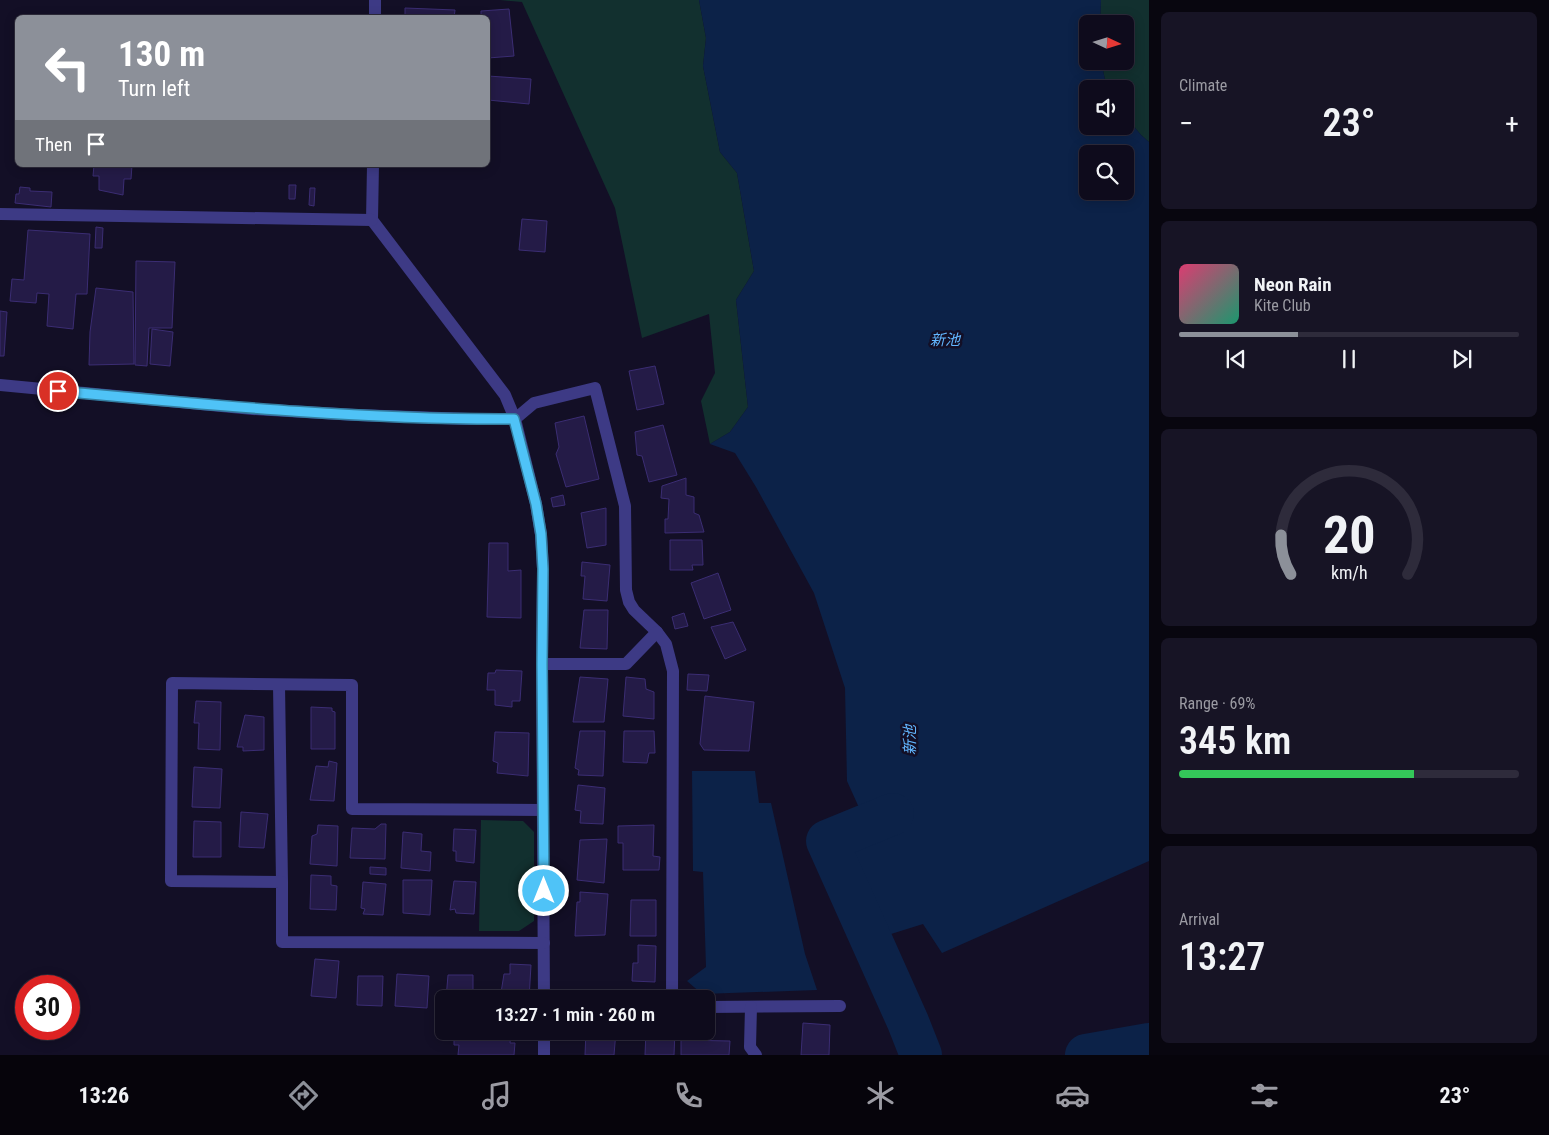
<!DOCTYPE html>
<meta charset="utf-8">
<style>
:root{--surface:#0e0b1c;--page:#171425;--text:#f1f3f6;--muted:#9b9ba3;--line:#2e2b3b;--accent:#8c9099}
body{margin:0;font-family:"Roboto Condensed","Noto Sans JP",sans-serif;background:var(--page);color:var(--text);height:100vh;display:flex;flex-direction:column;font-size:19px;white-space:nowrap}
*{box-sizing:border-box;margin:0}
p{font-size:16px;color:var(--muted)}
.icon{flex:none;width:28px;height:28px;fill:none;stroke:currentColor;stroke-width:2;stroke-linecap:round;stroke-linejoin:round}
.map{position:relative;flex:1;overflow:hidden}
.panel{display:flex;flex-direction:column;gap:12px;padding:12px;background:#08060f;width:400px}
.panel>*{flex:none}
.hud{position:absolute;left:15px;top:15px;width:475px;height:152px;border-radius:8px;box-shadow:0 2px 12px #0003,0 0 0 1px var(--line);background:#8c9099;color:#fff;overflow:hidden}
.needle{width:32px;rotate:94deg}
.controls{position:absolute;left:1079px;top:15px;display:grid;gap:10px}
.controls a{display:grid;place-items:center;width:55px;height:55px;border-radius:8px;background:var(--surface);box-shadow:0 2px 12px #0003,0 0 0 1px var(--line);font-size:25px}
.speed{position:absolute;left:15px;top:975px;display:flex;gap:10px;font-size:25px;font-weight:700;text-align:center}
.speed>*{display:grid;place-content:center;width:65px;height:65px;border-radius:50%;background:var(--surface);box-shadow:0 2px 12px #0003,0 0 0 1px var(--line);line-height:1}
.speed .limit{border:8px solid #d22;background:#fff;color:#111}
.pin{position:absolute;display:grid;place-items:center;width:42px;height:42px;color:#fff;margin:-21px;border:2px solid #fff;border-radius:50%;box-shadow:0 1px 5px #0007}
.me{position:absolute;width:55px;margin:-28px;rotate:0deg;stroke-linejoin:round;filter:drop-shadow(0 0 4px #0008)}
.turn{display:flex;align-items:center;gap:18px;height:105px;padding:0 20px;font-size:22px}
.turn .icon{width:65px;height:65px;stroke-width:2.5}
.turn b{display:block;font-size:35px;line-height:42px}
.then{display:flex;align-items:center;height:48px;padding:0 20px;background:#0003;gap:10px;font-size:19px}
.big{font-size:38px;font-weight:600;line-height:1.1}
.panel .widget{flex:1;display:flex;flex-direction:column;justify-content:center;gap:8px;min-width:0;padding:0 18px;border-radius:8px;background:var(--page)}
.panel .dial{align-items:center;gap:0}
.dial svg{height:130px;overflow:visible;fill:none;stroke:var(--line);stroke-width:7;stroke-linecap:round;text-anchor:middle}
.dial text{fill:var(--text);stroke:none}
.song{display:flex;align-items:center;gap:15px}
.cover{width:60px;height:60px;border-radius:8px;background:linear-gradient(135deg,hsl(340 70% 55%),hsl(160 70% 35%))}
.played{height:5px;border-radius:2px;background:linear-gradient(90deg,var(--accent) 35%,var(--line) 35%)}
.keys{display:flex;justify-content:space-around;direction:ltr}
.heat{display:flex;justify-content:space-between;align-items:center;font-size:28px;direction:ltr}
.charge{height:8px;border-radius:4px;background:linear-gradient(90deg,#34c759 69%,var(--line) 0)}
.trip{position:absolute;left:435px;top:990px;width:280px;height:50px;border-radius:8px;background:var(--surface);box-shadow:0 2px 12px #0003,0 0 0 1px var(--line);font-weight:600;line-height:50px;text-align:center}
.tabs{display:flex;height:80px;justify-content:space-around;align-items:center;background:#06040b;color:var(--muted)}
.tabs .icon{width:35px;height:35px}
.tabs .active{color:var(--accent)}
.tabs b{font-size:22px;color:var(--text)}
main{display:flex;flex:1;min-height:0}
.map>svg:first-child{display:block}
.green{fill:#12302f}
.water{fill:#0c2248;fill-rule:evenodd}
.lines{fill:none;stroke-linecap:round;stroke-linejoin:round}
.river{stroke:#0c2248;stroke-width:42}
.building{fill:#241b47;stroke:#3b2d73}
.street{stroke:#3d3a85;stroke-width:12}
.route-casing{stroke:#337fa1;stroke-width:12}
.route{stroke:#4fc3f7;stroke-width:9}
.labels{text-anchor:middle;dominant-baseline:central;stroke-width:5;stroke-linejoin:round;paint-order:stroke}
.water-label{font-size:15px;font-style:italic;fill:#62b6ff;stroke:#130f26}
</style>
<main>
<div class="map">
<svg width="1149" height="1055" viewBox="0 0 1149 1055">
<rect width="100%" height="100%" fill="#130f26"/>
<g class="green">
<path d="M 500,0 L 699,0 L 706,38 L 703,66 L 720,152 L 737,173 L 754,271 L 736,300 L 748,407 L 730,432 L 710,444 L 701,401 L 715,373 L 709,314 L 642,338 L 615,208 L 522,2 Z"/>
<path d="M 1101,0 L 1149,0 L 1149,142 L 1141,135 L 1125,116 L 1125,89 L 1107,89 L 1101,61 L 1125,61 L 1125,24 L 1100,24 Z"/>
<path d="M 481,820 L 523,821 L 534,832 L 534,921 L 519,931 L 479,931 Z"/>
</g>
<g class="water">
<path d="M 699,0 L 1101,0 L 1100,24 L 1088,24 L 1088,61 L 1101,61 L 1107,89 L 1088,89 L 1088,126 L 1125,126 L 1125,116 L 1141,135 L 1149,142 L 1149,861 L 942,953 L 923,924 L 891,934 L 833,826 L 861,812 L 847,781 L 845,688 L 814,593 L 756,487 L 735,453 L 710,444 L 730,432 L 748,407 L 736,300 L 754,271 L 737,173 L 720,152 L 703,66 L 706,38 ZM 1088,154 L 1125,154 L 1125,191 L 1088,191 Z"/>
<path d="M 692,771 L 755,771 L 759,803 L 771,803 L 805,954 L 817,990 L 702,994 L 687,981 L 706,967 L 703,872 L 693,871 Z"/>
</g>
<g class="lines">
<g class="river">
<path d="M 893,814 L 827,841 L 908,1022 L 921,1055"/>
<path d="M 1086,1055 L 1149,1044"/>
</g>
</g>
<g class="building">
<path d="M 405,8 L 455,10 L 454,18 L 405,18 Z"/>
<path d="M 509,9 L 514,56 L 488,58 L 488,18 L 481,18 L 481,11 Z"/>
<path d="M 488,76 L 531,79 L 529,104 L 488,100 Z"/>
<path d="M 94,165 L 132,165 L 131,179 L 124,179 L 123,195 L 99,190 L 99,176 L 93,176 Z"/>
<path d="M 289,185 L 296,185 L 295,199 L 289,199 Z"/>
<path d="M 20,187 L 30,188 L 30,191 L 52,192 L 51,207 L 15,203 L 16,194 L 19,194 Z"/>
<path d="M 310,188 L 315,188 L 314,206 L 309,205 Z"/>
<path d="M 522,219 L 547,221 L 545,252 L 519,250 Z"/>
<path d="M 96,227 L 103,228 L 102,248 L 95,248 Z"/>
<path d="M 28,230 L 90,234 L 87,294 L 76,294 L 73,329 L 47,326 L 49,294 L 37,293 L 36,303 L 10,301 L 12,279 L 24,280 Z"/>
<path d="M 136,261 L 175,262 L 172,328 L 149,328 L 147,366 L 135,365 Z"/>
<path d="M 96,288 L 133,292 L 134,364 L 89,365 L 90,332 Z"/>
<path d="M 0,311 L 7,312 L 4,356 L 0,356 Z"/>
<path d="M 152,329 L 173,332 L 170,366 L 150,364 Z"/>
<path d="M 655,366 L 664,404 L 637,410 L 629,371 Z"/>
<path d="M 584,416 L 599,479 L 566,487 L 556,454 L 559,447 L 555,423 Z"/>
<path d="M 663,425 L 677,475 L 649,482 L 642,456 L 637,455 L 635,432 Z"/>
<path d="M 686,478 L 686,495 L 694,497 L 694,513 L 699,515 L 704,532 L 665,533 L 665,519 L 668,519 L 669,499 L 661,498 L 662,486 Z"/>
<path d="M 563,495 L 565,505 L 553,507 L 551,498 Z"/>
<path d="M 606,508 L 606,545 L 587,548 L 581,513 Z"/>
<path d="M 670,540 L 702,540 L 703,565 L 692,565 L 693,570 L 670,570 Z"/>
<path d="M 489,543 L 508,543 L 508,571 L 521,570 L 521,618 L 487,617 Z"/>
<path d="M 582,562 L 610,565 L 607,601 L 583,599 L 585,576 L 581,576 Z"/>
<path d="M 718,573 L 731,610 L 704,619 L 691,583 Z"/>
<path d="M 584,610 L 608,610 L 607,649 L 580,648 Z"/>
<path d="M 684,613 L 688,626 L 675,629 L 672,617 Z"/>
<path d="M 733,622 L 746,650 L 725,659 L 711,627 Z"/>
<path d="M 496,670 L 522,671 L 520,701 L 512,701 L 512,707 L 495,705 L 495,690 L 487,690 L 488,673 L 495,673 Z"/>
<path d="M 688,674 L 709,675 L 707,691 L 687,690 Z"/>
<path d="M 580,677 L 608,679 L 604,722 L 573,722 Z"/>
<path d="M 626,677 L 645,679 L 646,689 L 654,692 L 654,719 L 623,716 Z"/>
<path d="M 705,696 L 754,702 L 749,751 L 704,750 L 700,744 Z"/>
<path d="M 196,701 L 221,702 L 220,750 L 198,749 L 199,723 L 194,723 Z"/>
<path d="M 311,707 L 332,708 L 332,711 L 335,712 L 335,749 L 311,749 Z"/>
<path d="M 245,715 L 264,717 L 264,750 L 243,751 L 243,747 L 237,747 Z"/>
<path d="M 580,731 L 605,731 L 603,776 L 578,775 L 579,770 L 575,768 Z"/>
<path d="M 624,731 L 654,731 L 655,753 L 649,753 L 647,763 L 623,762 Z"/>
<path d="M 495,732 L 529,733 L 528,776 L 497,773 L 498,763 L 493,761 Z"/>
<path d="M 329,761 L 337,763 L 334,801 L 310,800 L 316,766 L 328,767 Z"/>
<path d="M 194,767 L 222,769 L 220,808 L 192,807 Z"/>
<path d="M 578,785 L 605,788 L 603,824 L 580,823 L 581,811 L 575,810 Z"/>
<path d="M 241,812 L 268,814 L 264,848 L 239,847 Z"/>
<path d="M 194,821 L 221,822 L 221,857 L 193,857 Z"/>
<path d="M 381,824 L 386,824 L 385,859 L 350,858 L 352,828 L 375,829 Z"/>
<path d="M 318,825 L 338,826 L 337,866 L 310,864 L 312,836 L 317,834 Z"/>
<path d="M 654,825 L 653,856 L 660,857 L 659,870 L 623,870 L 623,843 L 618,843 L 618,826 Z"/>
<path d="M 454,829 L 476,830 L 474,863 L 456,861 L 456,851 L 453,851 Z"/>
<path d="M 403,832 L 422,834 L 421,851 L 431,852 L 430,871 L 401,868 Z"/>
<path d="M 607,839 L 604,883 L 577,880 L 580,840 Z"/>
<path d="M 370,867 L 386,868 L 386,875 L 370,874 Z"/>
<path d="M 311,875 L 331,876 L 331,885 L 337,886 L 336,910 L 310,909 Z"/>
<path d="M 403,880 L 432,880 L 430,915 L 403,913 Z"/>
<path d="M 454,881 L 476,882 L 474,914 L 456,913 L 455,909 L 450,910 Z"/>
<path d="M 363,882 L 386,884 L 383,915 L 363,914 L 365,909 L 361,908 Z"/>
<path d="M 580,892 L 608,894 L 605,935 L 575,936 L 577,902 L 580,902 Z"/>
<path d="M 631,900 L 656,900 L 656,936 L 630,936 Z"/>
<path d="M 638,945 L 656,946 L 655,982 L 632,981 L 633,963 L 638,963 Z"/>
<path d="M 315,959 L 339,961 L 336,998 L 311,996 Z"/>
<path d="M 510,964 L 531,965 L 529,999 L 500,999 L 504,974 L 510,974 Z"/>
<path d="M 397,974 L 429,976 L 427,1008 L 395,1006 Z"/>
<path d="M 448,975 L 473,975 L 473,999 L 446,999 Z"/>
<path d="M 358,976 L 383,976 L 382,1006 L 357,1005 Z"/>
<path d="M 803,1023 L 830,1025 L 829,1055 L 801,1055 Z"/>
<path d="M 454,1031 L 511,1031 L 510,1043 L 515,1043 L 514,1055 L 458,1055 L 459,1045 L 454,1045 Z"/>
<path d="M 586,1031 L 616,1031 L 614,1055 L 585,1055 Z"/>
<path d="M 646,1031 L 675,1031 L 674,1055 L 645,1055 Z"/>
<path d="M 681,1040 L 730,1041 L 729,1055 L 681,1055 Z"/>
</g>
<g class="lines">
<g class="street">
<path d="M 375,18 L 375,0"/>
<path d="M 373,165 L 372,220 L 505,395 L 515,419 L 536,504 L 541,535 L 543,569 L 542,664 L 544,999"/>
<path d="M 0,214 L 372,220"/>
<path d="M 0,385 L 253,409 L 356,415 L 470,419 L 515,419 L 534,403 L 595,388 L 625,506 L 626,590 L 629,602 L 634,610 L 657,632 L 666,644 L 673,671 L 672,999"/>
<path d="M 542,664 L 626,664 L 657,632"/>
<path d="M 279,685 L 282,882"/>
<path d="M 543,810 L 352,809 L 352,685 L 172,683 L 171,881 L 282,882 L 282,942 L 544,943"/>
<path d="M 706,1007 L 840,1006"/>
<path d="M 751,1007 L 750,1047 L 756,1055"/>
<path d="M 544,1031 L 544,1055"/>
</g>
</g>
<g class="lines">
<defs>
<path id="route" d="M 58,391 C 210,405 362,420 514,419 L 536,504 L 541,534 L 543,569 L 542,664 L 544,891"/>
</defs>
<use href="#route" class="route-casing"/>
<use href="#route" class="route"/>
</g>
<g class="labels">
<g class="water-label">
<text x="945" y="340">新池</text>
<text transform="translate(910 740) rotate(-90)">新池</text>
</g>
</g>
</svg>
<div class="controls">
<a><svg class="needle" viewBox="-14 -14 28 28"><path d="M0-13l5 13h-10z" fill="#e53935"/><path d="M0 13l5-13h-10z" fill="#9b9ba3"/></svg></a>
<a><svg class="icon" aria-label="sound" viewBox="0 0 24 24"><path d="M4 9h4l5-4v14l-5-4H4zM17 9q2 3 0 6"/></svg></a>
<a><svg class="icon" aria-label="search" viewBox="0 0 24 24"><circle cx="10" cy="10" r="6"/><path d="M15 15l6 6"/></svg></a>
</div>
<div class="speed"><div class="limit">30</div></div>
<div class="pin" style="left:58px;top:391px;background:#d93025"><svg class="icon" aria-label="arrive" viewBox="0 0 24 24"><path d="M6 21V4h12l-3 4 3 4H6"/></svg></div>
<svg class="me" style="left:544px;top:891px" viewBox="-20 -20 40 40"><circle r="17" fill="#4fc3f7" stroke="#fff" stroke-width="3"/><path d="M0-11L8 9 0 5-8 9z" fill="#fff"/></svg>
<div class="trip">13:27 · 1 min · 260 m</div>
<div class="hud">
<div class="turn"><svg class="icon" aria-label="left" viewBox="0 0 24 24"><path d="M17 20v-9H6M10 6l-5 5 5 5"/></svg><div><b>130 m</b>Turn left</div></div>
<div class="then">Then<svg class="icon" aria-label="arrive" viewBox="0 0 24 24"><path d="M6 21V4h12l-3 4 3 4H6"/></svg></div>
</div>
</div>
<section class="panel">
<div class="widget"><p>Climate</p>
<div class="heat"><a>−</a><b class="big">23°</b><a>+</a></div>
</div>
<div class="widget">
<div class="song"><i class="cover"></i><div><b>Neon Rain</b><p>Kite Club</p></div></div>
<div class="played"></div>
<div class="keys"><svg class="icon" aria-label="previous" viewBox="0 0 24 24"><path d="M18 5L8 12l10 7zM5 5v14"/></svg><svg class="icon" aria-label="pause" viewBox="0 0 24 24"><path d="M8 5v14M16 5v14"/></svg><svg class="icon" aria-label="next" viewBox="0 0 24 24"><path d="M6 5l10 7-10 7zM19 5v14"/></svg></div>
</div>
<div class="widget dial"><svg viewBox="0 0 100 80">
<path d="M14 69A42 42 0 1 1 86 69"/>
<path d="M14 69A42 42 0 0 1 8 45" stroke="#8c9099"/>
<text x="50" y="56" font-size="32" font-weight="700">20</text>
<text x="50" y="72" font-size="11">km/h</text>
</svg></div>
<div class="widget"><p>Range · 69%</p><b class="big">345 km</b><div class="charge"></div></div>
<div class="widget"><p>Arrival</p><b class="big">13:27</b></div>
</section>
</main>
<nav class="tabs">
<b>13:26</b>
<svg class="icon active" aria-label="directions" viewBox="0 0 24 24"><path d="M12 3l9 9-9 9-9-9zM9 14v-3h6M13 9l2 2-2 2"/></svg>
<svg class="icon" aria-label="music" viewBox="0 0 24 24"><path d="M9 18V5l10-2v13"/><circle cx="6" cy="18" r="3"/><circle cx="16" cy="16" r="3"/></svg>
<svg class="icon" aria-label="phone" viewBox="0 0 24 24"><path d="M5 4h4l2 5-3 2q2 4 5 5l2-3 5 2v4C11 20 4 13 5 4z"/></svg>
<svg class="icon" aria-label="climate" viewBox="0 0 24 24"><path d="M12 3v18M4 7l16 10M4 17L20 7"/></svg>
<svg class="icon" aria-label="car" viewBox="0 0 24 24"><path d="M5 17H2v-5l4-1 3-4h7l3 4 3 1v5h-3M9 17h6M6 11h13"/><circle cx="7" cy="17" r="2"/><circle cx="17" cy="17" r="2"/></svg>
<svg class="icon" aria-label="filters" viewBox="0 0 24 24"><path d="M4 7h16M4 17h16"/><circle cx="9" cy="7" r="2"/><circle cx="15" cy="17" r="2"/></svg>
<b>23°</b>
</nav>
